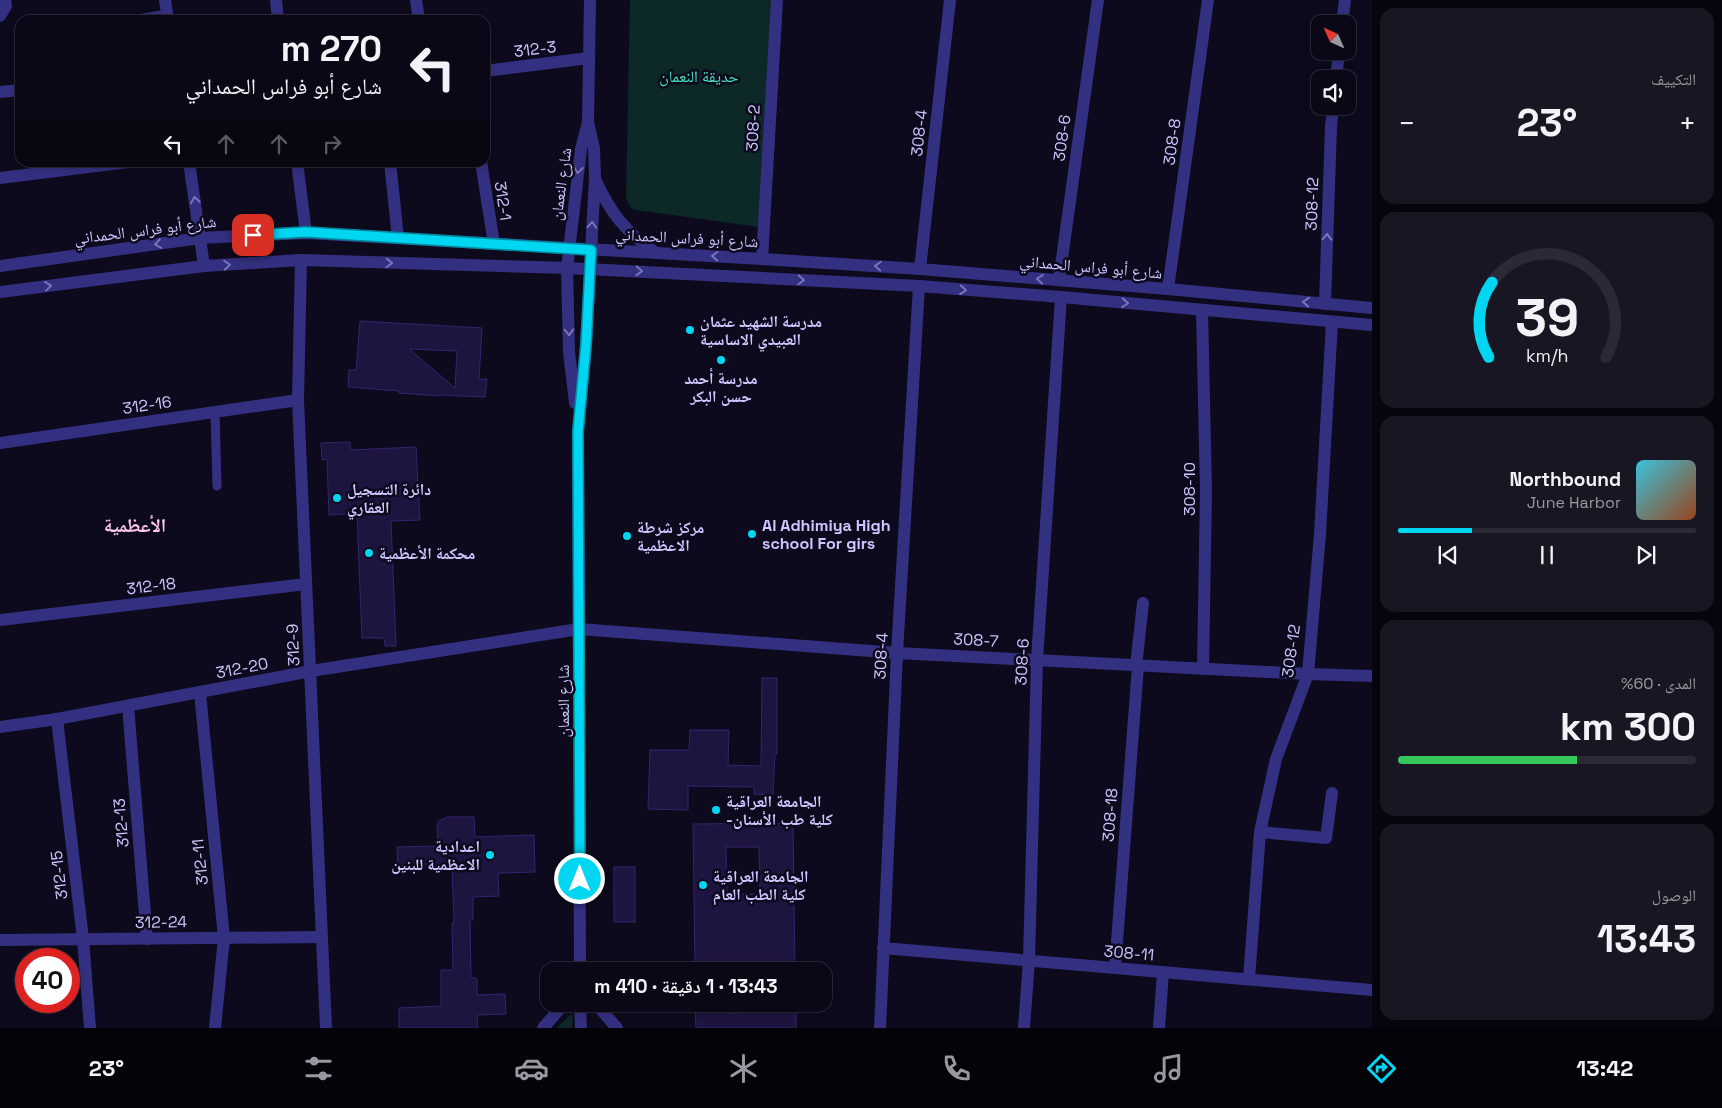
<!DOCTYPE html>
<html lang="ar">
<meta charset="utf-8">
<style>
:root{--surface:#0a0816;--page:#181623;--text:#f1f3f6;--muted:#999aa1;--line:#2a2935;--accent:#00d5f1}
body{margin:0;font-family:"Space Grotesk","Noto Naskh Arabic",sans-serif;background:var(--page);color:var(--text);direction:rtl;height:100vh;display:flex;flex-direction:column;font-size:19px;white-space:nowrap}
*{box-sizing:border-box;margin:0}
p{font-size:16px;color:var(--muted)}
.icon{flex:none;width:28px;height:28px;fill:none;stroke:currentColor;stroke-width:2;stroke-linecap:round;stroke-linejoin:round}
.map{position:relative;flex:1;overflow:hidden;direction:ltr}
.drawer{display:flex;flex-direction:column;gap:8px;padding:8px;background:#06040c;width:350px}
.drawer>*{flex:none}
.hud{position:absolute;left:15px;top:15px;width:475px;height:152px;border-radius:15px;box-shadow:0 2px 8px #0003,0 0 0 1px var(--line);direction:rtl;background:#0a0816;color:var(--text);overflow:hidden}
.needle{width:32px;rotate:315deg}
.tools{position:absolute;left:1311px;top:15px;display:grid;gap:10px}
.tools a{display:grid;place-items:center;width:45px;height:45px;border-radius:10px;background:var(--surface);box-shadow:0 2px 8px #0003,0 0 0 1px var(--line);font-size:25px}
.speed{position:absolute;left:15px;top:948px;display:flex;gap:10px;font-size:25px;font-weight:700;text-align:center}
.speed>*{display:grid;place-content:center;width:65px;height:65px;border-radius:50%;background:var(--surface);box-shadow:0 2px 8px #0003,0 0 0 1px var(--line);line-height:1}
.speed .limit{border:8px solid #d22;background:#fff;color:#111}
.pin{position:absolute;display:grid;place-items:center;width:42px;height:42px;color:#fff;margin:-21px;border-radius:10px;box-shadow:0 2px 8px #0006}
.me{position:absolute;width:55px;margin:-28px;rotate:0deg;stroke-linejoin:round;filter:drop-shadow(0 0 4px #0008)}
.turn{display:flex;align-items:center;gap:18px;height:105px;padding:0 25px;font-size:22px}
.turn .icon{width:65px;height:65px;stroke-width:2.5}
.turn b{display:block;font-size:35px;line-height:42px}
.lanes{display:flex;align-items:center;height:48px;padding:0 25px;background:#0003;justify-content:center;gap:25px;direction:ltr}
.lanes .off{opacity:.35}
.big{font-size:38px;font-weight:600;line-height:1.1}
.drawer .widget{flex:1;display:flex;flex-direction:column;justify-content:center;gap:8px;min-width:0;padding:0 18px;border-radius:15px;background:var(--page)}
.drawer .dial{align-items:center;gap:0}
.dial svg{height:130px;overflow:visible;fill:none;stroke:var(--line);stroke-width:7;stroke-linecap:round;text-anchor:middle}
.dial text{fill:var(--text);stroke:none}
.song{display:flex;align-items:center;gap:15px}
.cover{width:60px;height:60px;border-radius:8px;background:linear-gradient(135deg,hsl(190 70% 55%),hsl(20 70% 35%))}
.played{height:5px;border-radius:2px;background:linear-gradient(90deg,var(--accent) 25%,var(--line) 25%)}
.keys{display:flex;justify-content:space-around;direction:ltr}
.heat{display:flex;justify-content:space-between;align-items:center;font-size:28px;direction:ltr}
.charge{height:8px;border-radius:4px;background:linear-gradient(90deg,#34c759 60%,var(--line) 0)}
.trip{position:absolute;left:540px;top:962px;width:292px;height:50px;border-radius:15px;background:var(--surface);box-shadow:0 2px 8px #0003,0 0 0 1px var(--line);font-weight:600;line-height:50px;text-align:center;direction:rtl}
.tab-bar{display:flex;height:80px;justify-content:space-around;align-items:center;background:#040309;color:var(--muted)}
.tab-bar .icon{width:35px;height:35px}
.tab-bar .active{color:var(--accent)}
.tab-bar b{font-size:22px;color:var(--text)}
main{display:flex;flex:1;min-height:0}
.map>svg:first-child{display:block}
.green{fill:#0c2827}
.building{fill:#1e1440;stroke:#34246e;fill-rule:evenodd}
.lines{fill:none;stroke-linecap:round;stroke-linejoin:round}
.service{stroke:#343081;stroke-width:9}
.minor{stroke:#343081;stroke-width:12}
.tertiary{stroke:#343081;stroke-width:12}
.oneway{stroke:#7974ba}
.route-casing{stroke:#008a9d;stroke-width:12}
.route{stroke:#00d5f1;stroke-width:9}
.poi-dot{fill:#00d5f1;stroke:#0d0a1d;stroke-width:2}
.labels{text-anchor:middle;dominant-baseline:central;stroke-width:5;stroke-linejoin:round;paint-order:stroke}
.street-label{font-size:16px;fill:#cdc6ff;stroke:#0d0a1d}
.park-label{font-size:16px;fill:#48e9c3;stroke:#0d0a1d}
.poi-label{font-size:16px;font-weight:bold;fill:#cdc6ff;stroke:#0d0a1d;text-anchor:start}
.quarter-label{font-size:19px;font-weight:bold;fill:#ffc8ea;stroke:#0d0a1d}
</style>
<main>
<section class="drawer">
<div class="widget"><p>التكييف</p>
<div class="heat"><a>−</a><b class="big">23°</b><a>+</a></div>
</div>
<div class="widget dial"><svg viewBox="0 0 100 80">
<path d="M14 69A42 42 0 1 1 86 69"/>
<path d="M14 69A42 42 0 0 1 16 23" stroke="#00d5f1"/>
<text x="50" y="56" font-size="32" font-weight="700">39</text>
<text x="50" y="72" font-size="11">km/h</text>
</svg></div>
<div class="widget">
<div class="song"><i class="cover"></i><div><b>Northbound</b><p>June Harbor</p></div></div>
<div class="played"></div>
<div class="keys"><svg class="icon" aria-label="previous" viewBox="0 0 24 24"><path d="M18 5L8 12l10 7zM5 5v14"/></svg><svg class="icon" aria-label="pause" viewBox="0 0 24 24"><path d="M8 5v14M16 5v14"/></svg><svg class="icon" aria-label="next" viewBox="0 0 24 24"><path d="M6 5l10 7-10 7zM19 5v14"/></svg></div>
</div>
<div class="widget"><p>المدى · 60%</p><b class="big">300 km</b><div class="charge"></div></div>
<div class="widget"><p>الوصول</p><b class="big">13:43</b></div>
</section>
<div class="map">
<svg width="1372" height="1028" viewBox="0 0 1372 1028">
<rect width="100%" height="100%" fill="#0d0a1d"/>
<g class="green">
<path d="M 630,0 L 776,0 L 759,227 L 636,210 L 631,208 L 626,199 Z"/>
<path d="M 571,1014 L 573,1015 L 572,1028 L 557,1028 Z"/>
</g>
<g class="building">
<path d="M 360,321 L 482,328 L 479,379 L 487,379 L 485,397 L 438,395 L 438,396 L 399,393 L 399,391 L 348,387 L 349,370 L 356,370 ZM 409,349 L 457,351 L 455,388 Z"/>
<path d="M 350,442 L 351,450 L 416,447 L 420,520 L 391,521 L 396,646 L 385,646 L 384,638 L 362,638 L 357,513 L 329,515 L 327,459 L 322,460 L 321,443 Z"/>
<path d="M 762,678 L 777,678 L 777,754 L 775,754 L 773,795 L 754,794 L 754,787 L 688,786 L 688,810 L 648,809 L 650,750 L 689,750 L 690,730 L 729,730 L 728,765 L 761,766 Z"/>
<path d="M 447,817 L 474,817 L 475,837 L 534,835 L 535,872 L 498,873 L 499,896 L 473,897 L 473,920 L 470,920 L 471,977 L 477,979 L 477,995 L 505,994 L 506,1014 L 477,1015 L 478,1028 L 399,1028 L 399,1008 L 441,1006 L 441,970 L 453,970 L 452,923 L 454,923 L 452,867 L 398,868 L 397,847 L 438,846 L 437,824 L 439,821 Z"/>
<path d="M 793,823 L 795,971 L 760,971 L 760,965 L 727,966 L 727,971 L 695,971 L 693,824 ZM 726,847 L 759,847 L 760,894 L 727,894 Z"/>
<rect x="614" y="867" width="21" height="55"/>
<path d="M 695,1004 L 728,1004 L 728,1013 L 761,1012 L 761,1004 L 796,1004 L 796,1028 L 696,1028 Z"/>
</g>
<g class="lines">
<g class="service">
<path d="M 132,20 L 167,14"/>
<path d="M 215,412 L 217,486"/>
</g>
<g class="minor">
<path d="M 165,0 L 168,20"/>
<path d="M 276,0 L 278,20"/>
<path d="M 416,0 L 419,20"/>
<path d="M 0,16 L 6,6 L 5,0"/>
<path d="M 1342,24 L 1345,0"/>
<path d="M 485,71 L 589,58"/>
<path d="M 1336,79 L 1339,51"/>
<path d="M 0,92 L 20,90"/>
<path d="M 189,162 L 200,238"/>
<path d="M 297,162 L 306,233"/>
<path d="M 390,162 L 398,238"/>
<path d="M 481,162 L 494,244"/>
<path d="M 0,178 L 128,162"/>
<path d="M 762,259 L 777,0"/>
<path d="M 301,260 L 298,400 L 326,1028"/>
<path d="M 920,269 L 950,0"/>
<path d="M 1059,280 L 1098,0"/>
<path d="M 1168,289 L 1208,0"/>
<path d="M 1325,304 L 1331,127 L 1333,106"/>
<path d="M 1202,310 L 1206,491 L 1203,669"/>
<path d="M 0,443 L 298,400"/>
<path d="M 0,620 L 306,584"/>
<path d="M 1136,666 L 1143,603"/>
<path d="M 200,693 L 224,938 L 215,1028"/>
<path d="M 128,706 L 147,939"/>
<path d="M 57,719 L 83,939 L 90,1028"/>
<path d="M 0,727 L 57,719 L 311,671 L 579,629 L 897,653 L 1308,674 L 1372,676"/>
<path d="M 1260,832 L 1326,838 L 1332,793"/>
<path d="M 0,940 L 322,937"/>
<path d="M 883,948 L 1372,990"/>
<path d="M 1115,968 L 1138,666"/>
<path d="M 1249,979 L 1260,832 L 1276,759 L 1308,674 L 1320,534 L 1332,322"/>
<path d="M 880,1028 L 897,653 L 919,286"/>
<path d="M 1024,1028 L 1029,960 L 1037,660 L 1061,297"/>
<path d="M 1159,1028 L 1163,972"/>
</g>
<g class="tertiary">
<path d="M 596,181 C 611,214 626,232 656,253"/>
<path d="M 200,238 L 204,266"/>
<path d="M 0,266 L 200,238 L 306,233 L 762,259 L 920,269 L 1168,289 L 1372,308"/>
<path d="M 0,292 L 204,266 L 301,260 L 567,268 L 919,286 L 1061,297 L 1372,325"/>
<path d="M 575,403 L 569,352 L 567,268 L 581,149 L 588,122 L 590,0"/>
<path d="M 580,971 L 578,431 L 586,345 L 595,178 L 594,148 L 588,122"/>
<path d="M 580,1004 L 581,1028"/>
<path d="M 596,1004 L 617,1028"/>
<path d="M 543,1028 L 564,1004"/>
</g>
</g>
<defs><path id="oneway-chevron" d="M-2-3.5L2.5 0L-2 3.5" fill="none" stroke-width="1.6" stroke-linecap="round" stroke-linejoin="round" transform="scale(1.25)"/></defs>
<g class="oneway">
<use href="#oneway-chevron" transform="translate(578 170) rotate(97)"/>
<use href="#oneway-chevron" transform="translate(195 200) rotate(-99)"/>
<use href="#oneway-chevron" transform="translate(592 225) rotate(-86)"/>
<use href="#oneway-chevron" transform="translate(1327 237) rotate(-88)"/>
<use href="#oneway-chevron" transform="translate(158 244) rotate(172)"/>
<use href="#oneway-chevron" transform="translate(715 256) rotate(-177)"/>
<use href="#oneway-chevron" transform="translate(389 263) rotate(2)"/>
<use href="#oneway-chevron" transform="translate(227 265) rotate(-4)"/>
<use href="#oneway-chevron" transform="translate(878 266) rotate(-176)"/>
<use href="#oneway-chevron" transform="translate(639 271) rotate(3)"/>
<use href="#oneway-chevron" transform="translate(1040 279) rotate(-175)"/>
<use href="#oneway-chevron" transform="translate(801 280) rotate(3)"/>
<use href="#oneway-chevron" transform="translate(48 286) rotate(-7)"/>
<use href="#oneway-chevron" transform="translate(963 290) rotate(4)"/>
<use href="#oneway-chevron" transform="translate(1306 302) rotate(-175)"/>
<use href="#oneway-chevron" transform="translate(1125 303) rotate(5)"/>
<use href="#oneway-chevron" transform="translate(569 332) rotate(88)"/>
</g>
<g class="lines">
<defs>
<path id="route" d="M 253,235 L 306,232 L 591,250 L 586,345 L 578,431 L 580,879"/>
</defs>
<use href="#route" class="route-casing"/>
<use href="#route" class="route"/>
</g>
<g class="poi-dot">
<circle cx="690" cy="330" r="5"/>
<circle cx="721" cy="360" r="5"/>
<circle cx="337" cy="498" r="5"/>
<circle cx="752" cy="534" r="5"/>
<circle cx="627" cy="536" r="5"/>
<circle cx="369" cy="553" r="5"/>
<circle cx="716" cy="810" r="5"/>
<circle cx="490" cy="855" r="5"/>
<circle cx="703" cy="885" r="5"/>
</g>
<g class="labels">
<g class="street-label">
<text transform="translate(535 49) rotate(-7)">312-3</text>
<text transform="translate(753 128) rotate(-87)">308-2</text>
<text transform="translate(919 133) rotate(-84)">308-4</text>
<text transform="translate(1062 138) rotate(-82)">308-6</text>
<text transform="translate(1172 142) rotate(-82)">308-8</text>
<text transform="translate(561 184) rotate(-82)">شارع النعمان</text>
<text transform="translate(503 201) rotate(81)">312-1</text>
<text transform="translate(1312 204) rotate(-88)">308-12</text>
<text transform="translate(145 230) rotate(-7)">شارع أبو فراس الحمداني</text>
<text transform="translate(687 238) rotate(3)">شارع أبو فراس الحمداني</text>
<text transform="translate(1091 267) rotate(5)">شارع أبو فراس الحمداني</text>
<text transform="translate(147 405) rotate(-8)">312-16</text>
<text transform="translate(1189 489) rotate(-90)">308-10</text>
<text transform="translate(151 586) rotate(-7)">312-18</text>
<text transform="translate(976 640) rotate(3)">308-7</text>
<text transform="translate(293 645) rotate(-93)">312-9</text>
<text transform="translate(1291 651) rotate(-82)">308-12</text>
<text transform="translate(881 656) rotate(-87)">308-4</text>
<text transform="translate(1022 662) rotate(-87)">308-6</text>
<text transform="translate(242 668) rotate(-11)">312-20</text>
<text transform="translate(563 701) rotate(-90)">شارع النعمان</text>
<text transform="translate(1110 815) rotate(-86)">308-18</text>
<text transform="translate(121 823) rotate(-95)">312-13</text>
<text transform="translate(200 862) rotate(-96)">312-11</text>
<text transform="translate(59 875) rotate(-97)">312-15</text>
<text transform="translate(161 922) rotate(-1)">312-24</text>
<text transform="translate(1129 953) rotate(5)">308-11</text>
</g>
<g class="park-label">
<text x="699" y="76">حديقة النعمان</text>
</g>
<g class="poi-label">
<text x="700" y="321">مدرسة الشهيد عثمان<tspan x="700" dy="18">العبيدي الاساسية</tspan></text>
<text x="721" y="378" text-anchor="middle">مدرسة أحمد<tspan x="721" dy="18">حسن البكر</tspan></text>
<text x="347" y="489">دائرة التسجيل<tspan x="347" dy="18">العقاري</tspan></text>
<text x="762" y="525">Al Adhimiya High<tspan x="762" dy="18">school For girs</tspan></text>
<text x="637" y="527">مركز شرطة<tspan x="637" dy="18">الاعظمية</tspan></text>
<text x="379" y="553">محكمة الأعظمية</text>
<text x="726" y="801">الجامعة العراقية<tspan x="726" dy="18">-كلية طب الأسنان</tspan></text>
<text x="480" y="846" text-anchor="end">اعدادية<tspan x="480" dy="18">الاعظمية للبنين</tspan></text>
<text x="713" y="876">الجامعة العراقية<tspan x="713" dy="18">كلية الطب العام</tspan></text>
</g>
<g class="quarter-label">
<text x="135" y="525">الأعظمية</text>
</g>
</g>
</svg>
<div class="tools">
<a><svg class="needle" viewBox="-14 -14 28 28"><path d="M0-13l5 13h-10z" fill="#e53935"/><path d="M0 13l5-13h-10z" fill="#999aa1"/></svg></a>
<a><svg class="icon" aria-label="sound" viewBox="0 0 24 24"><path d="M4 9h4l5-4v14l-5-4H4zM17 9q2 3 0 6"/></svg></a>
</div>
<div class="speed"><div class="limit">40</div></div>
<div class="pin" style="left:253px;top:235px;background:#d93025"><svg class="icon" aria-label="arrive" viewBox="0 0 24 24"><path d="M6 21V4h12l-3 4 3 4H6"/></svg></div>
<svg class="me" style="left:580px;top:879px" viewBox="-20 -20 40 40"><circle r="17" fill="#00d5f1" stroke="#fff" stroke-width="3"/><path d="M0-11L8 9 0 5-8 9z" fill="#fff"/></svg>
<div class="trip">13:43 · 1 دقيقة · 410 m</div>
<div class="hud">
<div class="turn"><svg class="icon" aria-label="left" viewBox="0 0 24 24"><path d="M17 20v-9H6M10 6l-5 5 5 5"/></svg><div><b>270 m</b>شارع أبو فراس الحمداني</div></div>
<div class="lanes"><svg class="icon" aria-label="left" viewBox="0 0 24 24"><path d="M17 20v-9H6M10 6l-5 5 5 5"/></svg><svg class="icon off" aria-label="ahead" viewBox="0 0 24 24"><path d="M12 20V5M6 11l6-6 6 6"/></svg><svg class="icon off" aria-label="ahead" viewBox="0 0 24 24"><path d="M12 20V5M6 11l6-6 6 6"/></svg><svg class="icon off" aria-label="right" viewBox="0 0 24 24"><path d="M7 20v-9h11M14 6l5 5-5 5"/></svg></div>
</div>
</div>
</main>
<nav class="tab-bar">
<b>13:42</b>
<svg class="icon active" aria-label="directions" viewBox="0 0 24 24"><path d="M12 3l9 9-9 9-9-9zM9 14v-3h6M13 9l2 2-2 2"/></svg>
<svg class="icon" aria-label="music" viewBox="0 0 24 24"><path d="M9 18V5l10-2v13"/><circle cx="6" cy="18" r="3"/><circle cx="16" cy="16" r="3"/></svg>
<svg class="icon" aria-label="phone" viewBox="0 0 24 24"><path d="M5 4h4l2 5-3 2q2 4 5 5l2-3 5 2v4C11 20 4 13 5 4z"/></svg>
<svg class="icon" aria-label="climate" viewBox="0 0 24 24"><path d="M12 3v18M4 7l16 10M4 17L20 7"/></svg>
<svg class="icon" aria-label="car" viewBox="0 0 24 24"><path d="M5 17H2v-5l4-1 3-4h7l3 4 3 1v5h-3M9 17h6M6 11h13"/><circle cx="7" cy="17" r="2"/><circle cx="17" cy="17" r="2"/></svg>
<svg class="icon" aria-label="filters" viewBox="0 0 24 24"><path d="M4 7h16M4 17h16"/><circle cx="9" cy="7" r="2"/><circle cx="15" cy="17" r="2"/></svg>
<b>23°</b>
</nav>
